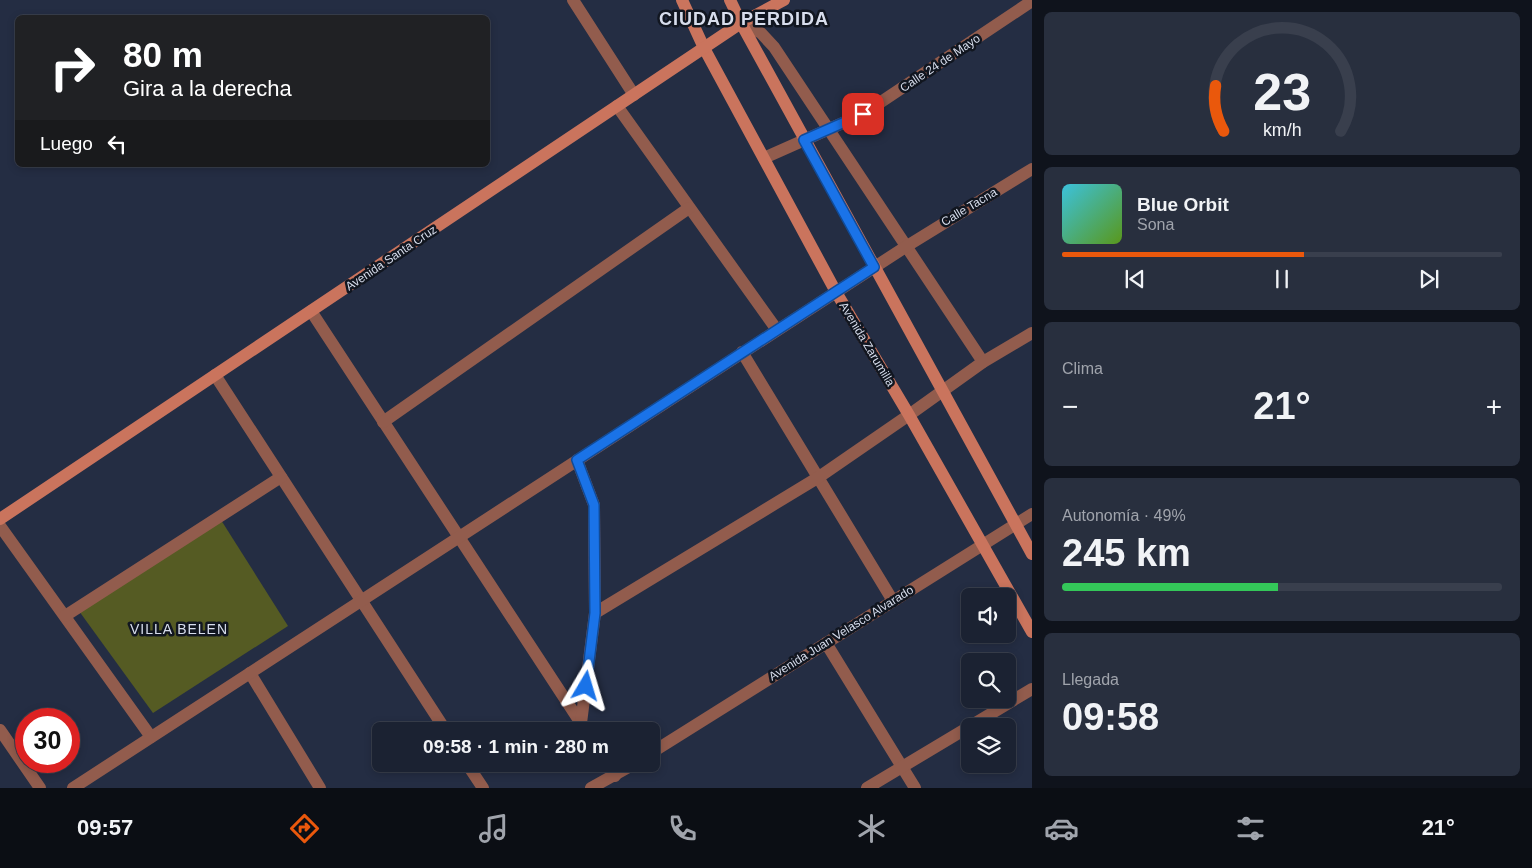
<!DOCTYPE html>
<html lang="es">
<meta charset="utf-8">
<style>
:root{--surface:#1b2232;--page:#282f3e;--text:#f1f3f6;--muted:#a0a4ac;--line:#393f4d;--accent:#ea580c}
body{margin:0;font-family:Arial,sans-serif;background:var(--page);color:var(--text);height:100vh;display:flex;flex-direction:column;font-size:19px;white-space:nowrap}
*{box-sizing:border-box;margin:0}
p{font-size:16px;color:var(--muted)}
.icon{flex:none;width:28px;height:28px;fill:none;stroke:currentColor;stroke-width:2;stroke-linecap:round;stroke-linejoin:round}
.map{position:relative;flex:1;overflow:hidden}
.details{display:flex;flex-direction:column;gap:12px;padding:12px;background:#0f131c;width:500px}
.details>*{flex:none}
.banner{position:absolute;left:15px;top:15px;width:475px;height:152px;border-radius:8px;box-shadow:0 2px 8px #0003,0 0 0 1px var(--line);background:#202124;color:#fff;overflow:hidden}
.controls{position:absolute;left:961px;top:588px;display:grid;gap:10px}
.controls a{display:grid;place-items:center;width:55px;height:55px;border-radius:8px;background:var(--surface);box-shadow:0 2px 8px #0003,0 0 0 1px var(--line);font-size:25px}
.speed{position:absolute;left:15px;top:708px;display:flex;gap:10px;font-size:25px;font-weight:700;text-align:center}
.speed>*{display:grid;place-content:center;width:65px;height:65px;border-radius:50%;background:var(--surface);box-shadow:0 2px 8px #0003,0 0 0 1px var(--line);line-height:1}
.speed .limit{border:8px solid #d22;background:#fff;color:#111}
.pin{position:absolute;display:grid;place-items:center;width:42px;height:42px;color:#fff;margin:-21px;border-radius:10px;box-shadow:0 2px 8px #0006}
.me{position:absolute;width:55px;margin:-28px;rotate:7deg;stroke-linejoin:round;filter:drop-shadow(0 0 4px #0008)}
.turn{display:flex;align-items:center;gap:18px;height:105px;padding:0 25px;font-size:22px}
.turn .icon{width:65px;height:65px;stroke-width:2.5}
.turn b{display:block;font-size:35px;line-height:42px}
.then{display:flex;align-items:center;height:48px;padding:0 25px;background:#0003;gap:10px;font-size:19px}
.big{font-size:38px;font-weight:700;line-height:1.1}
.details .widget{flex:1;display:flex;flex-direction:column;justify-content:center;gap:8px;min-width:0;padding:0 18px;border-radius:8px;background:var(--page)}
.details .dial{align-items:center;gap:0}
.dial svg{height:130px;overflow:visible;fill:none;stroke:var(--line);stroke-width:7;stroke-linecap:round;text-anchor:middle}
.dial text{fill:var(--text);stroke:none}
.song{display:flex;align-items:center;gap:15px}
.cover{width:60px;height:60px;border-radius:8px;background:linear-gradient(135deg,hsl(190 70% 55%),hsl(90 70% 35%))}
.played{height:5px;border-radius:2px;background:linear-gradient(90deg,var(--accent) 55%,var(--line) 55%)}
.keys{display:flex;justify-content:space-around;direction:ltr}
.heat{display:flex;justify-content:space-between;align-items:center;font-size:28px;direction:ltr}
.charge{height:8px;border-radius:4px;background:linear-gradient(90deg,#34c759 49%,var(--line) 0)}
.trip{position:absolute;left:372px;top:722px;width:288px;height:50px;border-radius:8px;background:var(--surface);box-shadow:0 2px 8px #0003,0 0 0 1px var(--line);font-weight:700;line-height:50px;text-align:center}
.tabs{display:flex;height:80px;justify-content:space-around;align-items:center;background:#0b0e14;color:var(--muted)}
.tabs .icon{width:35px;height:35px}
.tabs .active{color:var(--accent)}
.tabs b{font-size:22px;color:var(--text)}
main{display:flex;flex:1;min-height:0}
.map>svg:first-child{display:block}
.green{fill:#555b23}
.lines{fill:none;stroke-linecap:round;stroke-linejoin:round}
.street{stroke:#925c4d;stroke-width:12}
.secondary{stroke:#ca745d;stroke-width:12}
.route-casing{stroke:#114b97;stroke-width:12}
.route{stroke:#1a73e8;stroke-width:9}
.labels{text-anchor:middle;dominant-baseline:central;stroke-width:5;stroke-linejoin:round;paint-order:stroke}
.street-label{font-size:12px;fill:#d7ddec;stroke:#111620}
.neighbourhood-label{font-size:14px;letter-spacing:1px;fill:#d7ddec;stroke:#111620}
.district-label{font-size:18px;font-weight:bold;letter-spacing:1px;fill:#d7ddec;stroke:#111620}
</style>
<main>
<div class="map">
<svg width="1032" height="788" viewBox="0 0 1032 788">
<rect width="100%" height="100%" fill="#242d43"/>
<path class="green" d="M 221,520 L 288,626 L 153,713 L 79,611 Z"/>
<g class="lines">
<g class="street">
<path d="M 573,0 L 634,95"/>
<path d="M 741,23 L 761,33 L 774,47 L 983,362"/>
<path d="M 617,106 L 777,330"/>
<path d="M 764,158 L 863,114 L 1032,1"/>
<path d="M 311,311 L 586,731"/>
<path d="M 742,352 L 893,601"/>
<path d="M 215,375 L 446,731"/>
<path d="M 383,422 L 689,208"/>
<path d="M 577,460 L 594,505 L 595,613 L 581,723"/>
<path d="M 0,526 L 151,737"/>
<path d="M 595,613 L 819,477 L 909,415 L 983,362 L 1032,333"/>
<path d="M 65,616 L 281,477"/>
<path d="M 826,643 L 915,788"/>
<path d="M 250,673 L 320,788"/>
<path d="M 0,730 L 40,788"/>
<path d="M 651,753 L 1032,514"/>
<path d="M 467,764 L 483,788"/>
<path d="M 607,764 L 615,776"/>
<path d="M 73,788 L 907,246 L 1032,169"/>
<path d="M 591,788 L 634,764"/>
<path d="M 867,788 L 1032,689"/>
</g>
<g class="secondary">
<path d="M 682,0 L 704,48 L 836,292 L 909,415 L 1032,632"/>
<path d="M 730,0 L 741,23 L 1032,554"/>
<path d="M 0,519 L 741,23 L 784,0"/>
</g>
</g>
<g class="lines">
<defs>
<path id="route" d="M 586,686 L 595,613 L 594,505 L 577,460 L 874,267 L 804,140 L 863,114"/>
</defs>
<use href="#route" class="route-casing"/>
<use href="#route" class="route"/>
</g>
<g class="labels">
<g class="street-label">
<text transform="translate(940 63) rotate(-34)">Calle 24 de Mayo</text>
<text transform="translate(969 207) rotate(-31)">Calle Tacna</text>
<text transform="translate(391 258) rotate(-34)">Avenida Santa Cruz</text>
<text transform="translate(867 344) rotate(59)">Avenida Zarumilla</text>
<text transform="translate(841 633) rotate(-32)">Avenida Juan Velasco Alvarado</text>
</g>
<g class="neighbourhood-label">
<text x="179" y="629">VILLA BELEN</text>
</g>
<g class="district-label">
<text x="744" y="19">CIUDAD PERDIDA</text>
</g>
</g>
</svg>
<div class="controls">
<a><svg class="icon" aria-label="sound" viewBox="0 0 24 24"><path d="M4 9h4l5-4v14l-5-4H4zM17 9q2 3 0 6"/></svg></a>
<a><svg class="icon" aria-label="search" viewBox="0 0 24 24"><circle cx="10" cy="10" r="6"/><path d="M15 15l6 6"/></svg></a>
<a><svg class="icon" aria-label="layers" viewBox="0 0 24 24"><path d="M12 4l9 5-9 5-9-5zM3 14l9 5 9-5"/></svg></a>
</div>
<div class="speed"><div class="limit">30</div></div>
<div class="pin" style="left:863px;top:114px;background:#d93025"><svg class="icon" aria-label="arrive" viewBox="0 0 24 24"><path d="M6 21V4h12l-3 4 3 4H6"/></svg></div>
<svg class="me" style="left:586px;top:686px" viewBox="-20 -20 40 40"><path d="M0-17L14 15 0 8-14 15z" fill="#1a73e8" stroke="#fff" stroke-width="4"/></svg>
<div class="trip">09:58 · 1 min · 280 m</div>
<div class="banner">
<div class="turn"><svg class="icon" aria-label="right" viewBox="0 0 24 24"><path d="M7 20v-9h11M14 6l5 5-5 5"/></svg><div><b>80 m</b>Gira a la derecha</div></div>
<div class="then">Luego<svg class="icon" aria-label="left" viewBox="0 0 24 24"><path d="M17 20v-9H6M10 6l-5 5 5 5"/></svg></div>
</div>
</div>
<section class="details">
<div class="widget dial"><svg viewBox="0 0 100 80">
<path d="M14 69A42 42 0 1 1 86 69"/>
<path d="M14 69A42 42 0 0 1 9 41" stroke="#ea580c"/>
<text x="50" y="56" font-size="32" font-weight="700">23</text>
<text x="50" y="72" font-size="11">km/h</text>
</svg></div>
<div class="widget">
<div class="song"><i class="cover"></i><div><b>Blue Orbit</b><p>Sona</p></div></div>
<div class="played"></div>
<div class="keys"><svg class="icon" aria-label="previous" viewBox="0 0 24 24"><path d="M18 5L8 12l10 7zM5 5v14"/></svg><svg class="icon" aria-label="pause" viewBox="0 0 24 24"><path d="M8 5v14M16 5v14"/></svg><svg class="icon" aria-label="next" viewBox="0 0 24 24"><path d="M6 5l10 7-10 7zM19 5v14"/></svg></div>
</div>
<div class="widget"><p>Clima</p>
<div class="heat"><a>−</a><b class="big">21°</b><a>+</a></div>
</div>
<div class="widget"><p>Autonomía · 49%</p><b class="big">245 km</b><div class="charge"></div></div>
<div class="widget"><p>Llegada</p><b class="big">09:58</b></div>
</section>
</main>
<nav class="tabs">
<b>09:57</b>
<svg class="icon active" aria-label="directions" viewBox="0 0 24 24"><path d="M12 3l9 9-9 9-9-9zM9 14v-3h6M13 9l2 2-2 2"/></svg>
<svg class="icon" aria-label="music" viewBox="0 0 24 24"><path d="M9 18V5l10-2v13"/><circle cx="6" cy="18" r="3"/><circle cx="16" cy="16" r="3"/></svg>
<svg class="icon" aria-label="phone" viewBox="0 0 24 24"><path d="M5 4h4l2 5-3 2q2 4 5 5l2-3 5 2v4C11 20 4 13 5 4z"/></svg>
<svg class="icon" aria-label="climate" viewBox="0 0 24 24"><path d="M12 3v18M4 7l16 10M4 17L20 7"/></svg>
<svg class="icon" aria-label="car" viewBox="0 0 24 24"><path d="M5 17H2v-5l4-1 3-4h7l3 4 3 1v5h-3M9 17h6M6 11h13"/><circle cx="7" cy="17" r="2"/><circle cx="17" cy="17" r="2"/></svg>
<svg class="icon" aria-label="filters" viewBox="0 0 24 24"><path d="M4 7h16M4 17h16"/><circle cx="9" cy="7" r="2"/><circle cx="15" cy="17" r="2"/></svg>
<b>21°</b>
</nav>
